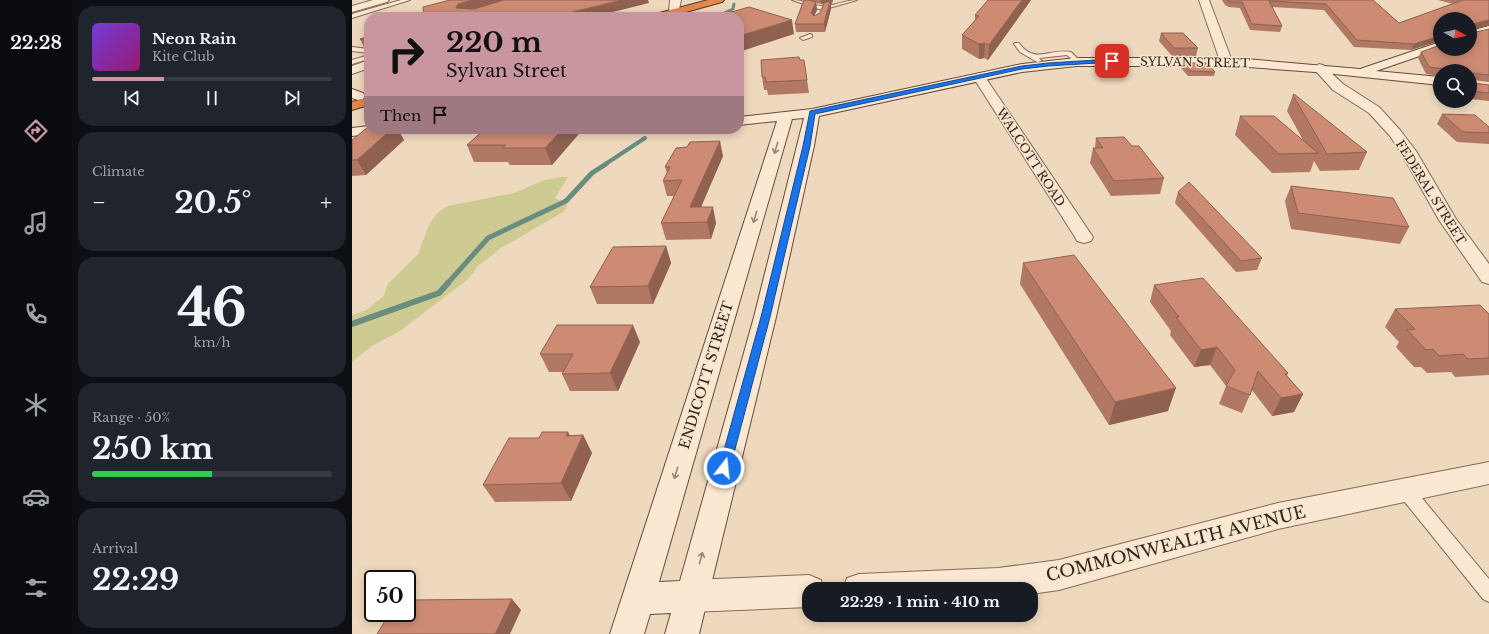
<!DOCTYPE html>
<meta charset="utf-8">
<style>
:root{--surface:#171b24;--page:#20242c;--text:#f1f3f6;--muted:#9ea1a6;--line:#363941;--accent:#c996a0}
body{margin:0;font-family:"Libre Baskerville",serif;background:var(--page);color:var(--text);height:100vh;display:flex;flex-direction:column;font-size:15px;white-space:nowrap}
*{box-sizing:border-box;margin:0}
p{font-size:13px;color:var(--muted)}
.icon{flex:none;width:22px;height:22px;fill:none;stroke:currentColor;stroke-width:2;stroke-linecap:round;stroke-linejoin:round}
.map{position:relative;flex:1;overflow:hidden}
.panel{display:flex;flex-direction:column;gap:6px;padding:6px;background:#0d0f14;width:280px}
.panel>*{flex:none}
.banner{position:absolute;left:12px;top:12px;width:380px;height:122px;border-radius:16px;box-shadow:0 2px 10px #0003;background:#c996a0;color:#111;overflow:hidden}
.needle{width:26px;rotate:98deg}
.buttons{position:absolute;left:1081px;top:12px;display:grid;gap:8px}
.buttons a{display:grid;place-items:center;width:44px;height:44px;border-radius:50%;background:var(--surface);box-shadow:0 2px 10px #0003;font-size:20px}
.speed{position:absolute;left:12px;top:570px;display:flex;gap:8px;font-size:20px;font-weight:700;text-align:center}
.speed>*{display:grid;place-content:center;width:52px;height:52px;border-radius:50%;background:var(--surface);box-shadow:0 2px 10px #0003;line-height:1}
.speed .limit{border:2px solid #111;border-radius:6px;background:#fff;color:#111}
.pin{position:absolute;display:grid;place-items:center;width:34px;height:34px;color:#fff;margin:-17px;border-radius:8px;box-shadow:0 2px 6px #0006}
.me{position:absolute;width:44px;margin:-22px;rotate:16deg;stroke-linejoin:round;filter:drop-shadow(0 0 3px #0008)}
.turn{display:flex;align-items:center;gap:14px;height:84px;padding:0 16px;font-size:18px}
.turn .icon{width:52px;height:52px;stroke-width:2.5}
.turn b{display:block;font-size:28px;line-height:34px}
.then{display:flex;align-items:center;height:38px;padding:0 16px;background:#0003;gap:8px;font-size:15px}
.big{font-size:30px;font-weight:800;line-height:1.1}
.panel .card{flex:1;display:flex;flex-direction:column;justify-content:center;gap:6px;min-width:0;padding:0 14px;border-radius:16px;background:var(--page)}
.panel .dial{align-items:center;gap:0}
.dial b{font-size:52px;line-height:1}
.song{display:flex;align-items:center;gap:12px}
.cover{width:48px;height:48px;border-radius:6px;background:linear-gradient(135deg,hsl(260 70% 55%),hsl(320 70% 35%))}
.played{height:4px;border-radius:2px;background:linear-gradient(90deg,var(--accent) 30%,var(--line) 30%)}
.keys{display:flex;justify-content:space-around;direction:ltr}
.heat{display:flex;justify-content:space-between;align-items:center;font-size:22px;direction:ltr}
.charge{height:6px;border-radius:3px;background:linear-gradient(90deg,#34c759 50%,var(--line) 0)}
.trip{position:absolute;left:450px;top:582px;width:236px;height:40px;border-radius:16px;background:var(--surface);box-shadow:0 2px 10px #0003;font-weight:800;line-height:40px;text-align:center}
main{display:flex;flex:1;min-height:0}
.tabs{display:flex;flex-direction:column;width:72px;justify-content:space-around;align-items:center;background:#090b0e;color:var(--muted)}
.tabs .icon{width:28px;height:28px}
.tabs .active{color:var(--accent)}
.tabs b{font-size:18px;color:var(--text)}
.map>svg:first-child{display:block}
.green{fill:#cdcb92}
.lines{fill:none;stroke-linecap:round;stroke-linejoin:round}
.stream-far3{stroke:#698e7f;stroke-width:3}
.stream-far2{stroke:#698e7f;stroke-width:4}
.stream-far1{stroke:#698e7f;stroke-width:5}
.stream{stroke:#698e7f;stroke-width:6}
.lane-casing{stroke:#886957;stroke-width:2}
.street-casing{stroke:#886957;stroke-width:2}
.secondary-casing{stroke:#694b3a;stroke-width:2}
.highway-casing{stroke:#55392b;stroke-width:2}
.lane{fill:#fae8d2;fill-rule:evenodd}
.street{fill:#fae8d2;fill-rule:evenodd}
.secondary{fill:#fae8d2;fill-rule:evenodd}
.highway{fill:#e2894b;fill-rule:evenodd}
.wall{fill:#b17863;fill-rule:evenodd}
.shaded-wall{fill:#906150}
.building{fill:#ce8b73;stroke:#906150}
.oneway{stroke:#988677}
.route{fill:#1a73e8;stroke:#114b97}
.labels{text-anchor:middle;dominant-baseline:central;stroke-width:3;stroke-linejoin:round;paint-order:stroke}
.far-street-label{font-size:12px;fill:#37251c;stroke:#f6e5ce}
.street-label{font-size:14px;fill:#37251c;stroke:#f6e5ce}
.near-street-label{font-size:17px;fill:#37251c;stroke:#f6e5ce}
</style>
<main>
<nav class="tabs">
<b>22:28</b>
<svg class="icon active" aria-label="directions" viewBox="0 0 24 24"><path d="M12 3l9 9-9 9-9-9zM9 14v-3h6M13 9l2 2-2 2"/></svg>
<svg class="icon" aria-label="music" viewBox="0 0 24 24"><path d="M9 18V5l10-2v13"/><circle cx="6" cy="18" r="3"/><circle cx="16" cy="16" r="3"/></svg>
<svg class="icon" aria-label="phone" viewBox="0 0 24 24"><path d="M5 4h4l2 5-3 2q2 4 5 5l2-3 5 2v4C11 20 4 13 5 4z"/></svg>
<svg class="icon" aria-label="climate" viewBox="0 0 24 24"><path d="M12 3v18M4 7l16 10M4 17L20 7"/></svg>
<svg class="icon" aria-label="car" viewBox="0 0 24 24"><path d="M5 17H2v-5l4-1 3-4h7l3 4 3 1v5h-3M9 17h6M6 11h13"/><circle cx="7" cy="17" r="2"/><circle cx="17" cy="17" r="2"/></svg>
<svg class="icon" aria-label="filters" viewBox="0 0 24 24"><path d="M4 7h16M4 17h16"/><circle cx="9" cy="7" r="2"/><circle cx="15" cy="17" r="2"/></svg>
</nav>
<section class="panel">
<div class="card">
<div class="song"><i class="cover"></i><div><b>Neon Rain</b><p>Kite Club</p></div></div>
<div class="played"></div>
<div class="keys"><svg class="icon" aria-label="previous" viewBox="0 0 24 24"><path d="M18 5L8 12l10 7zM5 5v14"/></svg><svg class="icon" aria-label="pause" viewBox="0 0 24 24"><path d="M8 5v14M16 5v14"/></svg><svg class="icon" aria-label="next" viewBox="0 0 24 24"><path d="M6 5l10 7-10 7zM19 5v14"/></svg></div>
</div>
<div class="card"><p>Climate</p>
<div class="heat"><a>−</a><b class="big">20.5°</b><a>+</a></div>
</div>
<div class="card dial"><b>46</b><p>km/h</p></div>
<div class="card"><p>Range · 50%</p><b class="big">250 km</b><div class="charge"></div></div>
<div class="card"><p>Arrival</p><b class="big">22:29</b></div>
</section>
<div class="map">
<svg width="1137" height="634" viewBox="0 0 1137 634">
<rect width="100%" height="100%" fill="#efd9be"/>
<path class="green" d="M 208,177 L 216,177 L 203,198 L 214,203 L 215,207 L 211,212 L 149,248 L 126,266 L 115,280 L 48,331 L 20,346 L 0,362 L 0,315 L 14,310 L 31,297 L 36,284 L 66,254 L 77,225 L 85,213 L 96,206 L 162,193 L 190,181 Z"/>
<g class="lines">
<path class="stream-far3" d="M 368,15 L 381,9 L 382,4"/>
<path class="stream-far2" d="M 252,165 L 293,138"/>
<path class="stream-far1" d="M 95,284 L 136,238 L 214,201 L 240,173 L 254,164"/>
<path class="stream" d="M 0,324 L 87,293 L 96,283"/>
<defs>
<g id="lane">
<path d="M 49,0 L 58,0 L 0,18 L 0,14 Z"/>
<path d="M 440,0 C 451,0 459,5 469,6 C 480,7 493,0 505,0 L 470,10 Z"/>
<path d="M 458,34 L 460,35 L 460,37 L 451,40 L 448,38 Z"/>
<path d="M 663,43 L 667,43 C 683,65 698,48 719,52 L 729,62 L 724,63 L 715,55 L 687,58 L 690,61 L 685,62 L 668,52 L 662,44 Z"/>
<path d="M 0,47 L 17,49 L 17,53 L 0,51 Z"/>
<path d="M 17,55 L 17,59 L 0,64 L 0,60 Z"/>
<path d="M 1054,484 L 1060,486 L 1137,579 L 1137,602 L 1131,599 L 1048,496 L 1046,491 L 1048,486 Z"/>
</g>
<g id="street">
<path d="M 21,0 L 37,0 L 35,2 L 0,12 L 0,6 Z"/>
<path d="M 318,0 L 329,0 L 326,14 L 322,15 L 317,12 Z"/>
<path d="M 847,0 L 857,0 L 880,61 L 878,64 L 874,65 L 868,61 Z"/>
<path d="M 17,60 L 17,68 L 0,74 L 0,66 Z"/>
<path d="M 967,64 L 971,65 L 991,84 L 1027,107 L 1048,130 L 1064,151 L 1104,219 L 1137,264 L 1137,284 L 1130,282 L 1087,220 L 1048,151 L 1038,136 L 1017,113 L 981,90 L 961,68 Z"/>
<path d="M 627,73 L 631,74 L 741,237 L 739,241 L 732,243 L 725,241 L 723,237 L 621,77 Z"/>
<path d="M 1137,462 L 1137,484 L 926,529 L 707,590 L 679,594 L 679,589 L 491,589 L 495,578 L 507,574 L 646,568 L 707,560 L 926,503 Z"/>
<path d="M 457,575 L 469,580 L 472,589 L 457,589 L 457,607 L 339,612 L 327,607 L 323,596 L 327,585 L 339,580 Z"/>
</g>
<g id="secondary">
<path d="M 1137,26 L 1137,33 L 1118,38 L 1118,31 Z"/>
<path d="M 1088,42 L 1088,49 L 1024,71 L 1088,77 L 1088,85 L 963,72 L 882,66 L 724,66 L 670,72 L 467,116 L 462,146 L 424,317 L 347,634 L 313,634 L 319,613 L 298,614 L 292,634 L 258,634 L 425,121 L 387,125 L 387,117 L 460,109 L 670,64 L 724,58 L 882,58 L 1008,69 ZM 452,118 L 402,317 L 328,581 L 307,582 L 440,119 Z"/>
<path d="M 0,89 L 11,93 L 13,96 L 11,99 L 6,100 L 0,98 Z"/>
<path d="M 17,126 L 17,129 L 34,129 L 32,132 L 0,136 L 0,128 Z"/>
</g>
<g id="highway">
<path d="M 356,0 L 372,0 L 370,2 L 316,17 L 299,17 L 300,15 Z"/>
<path d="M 17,97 L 17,105 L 0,110 L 0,102 Z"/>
</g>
</defs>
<use href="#lane" class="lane-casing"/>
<use href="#street" class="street-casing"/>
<use href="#secondary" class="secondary-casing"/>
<use href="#highway" class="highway-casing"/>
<use href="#lane" class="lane"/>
<use href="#street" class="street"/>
<use href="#secondary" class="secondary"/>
<use href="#highway" class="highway"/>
</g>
<g class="wall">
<path d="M 452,0 L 481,0 L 480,3 L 479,4 L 479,9 L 473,32 L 444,32 L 443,24 ZM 464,3 L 469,4 L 472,4 L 468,13 L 462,16 L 465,10 Z"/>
<path d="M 679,0 L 636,60 L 632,58 L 627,59 L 610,49 L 610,35 L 623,20 L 623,15 Z"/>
<path d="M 870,0 L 1021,0 L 1047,23 L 1101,4 L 1086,0 L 1137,0 L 1137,25 L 1120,29 L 1120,33 L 1137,29 L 1137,82 L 1121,80 L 1121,83 L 1137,85 L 1137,101 L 1118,99 L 1118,71 L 1088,71 L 1088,76 L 1074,74 L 1066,58 L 1069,52 L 1088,49 L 1118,19 L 1059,50 L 1002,47 L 972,10 L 920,7 L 930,26 L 928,32 L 898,30 L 888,8 L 877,7 L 873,5 Z"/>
<path d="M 809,33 L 846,48 L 844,56 L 820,56 L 807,41 Z"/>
<path d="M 17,36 L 17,54 L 14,47 L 12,47 L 8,39 Z"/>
<path d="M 448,60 L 455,80 L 457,93 L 416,95 L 415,90 L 412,90 L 410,77 Z"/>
<path d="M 830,63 L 863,72 L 862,76 L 836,76 L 829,68 Z"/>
<path d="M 1083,79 L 1088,79 L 1088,95 L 1084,94 L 1080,86 Z"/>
<path d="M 941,95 L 1015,152 L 1007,170 L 968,171 L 962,161 L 958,172 L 920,173 L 883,135 L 888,116 L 951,140 L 935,111 Z"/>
<path d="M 1090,114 L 1137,127 L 1137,144 L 1105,142 L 1085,124 Z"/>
<path d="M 133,129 L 231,129 L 200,165 L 158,165 L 156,162 L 122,162 L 115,145 Z"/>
<path d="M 744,138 L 780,146 L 812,178 L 808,194 L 759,196 L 738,163 L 741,148 L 743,148 Z"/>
<path d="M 0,140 L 52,140 L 14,175 L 0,176 Z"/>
<path d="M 371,156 L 349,207 L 364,223 L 359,239 L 314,240 L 309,223 L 322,196 L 315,196 L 311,181 L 315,173 L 313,167 Z"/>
<path d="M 939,186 L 1057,227 L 1048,244 L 939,229 L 933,201 Z"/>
<path d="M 826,192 L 910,258 L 905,270 L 884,272 L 823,203 Z"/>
<path d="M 314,246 L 319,263 L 301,304 L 245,304 L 238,287 Z"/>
<path d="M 671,263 L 816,411 L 757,425 L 668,284 Z"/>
<path d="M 802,285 L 936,373 L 935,376 L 951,394 L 942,412 L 920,416 L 900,390 L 890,413 L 867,404 L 874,386 L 858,365 L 842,367 L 818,335 L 819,331 L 798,302 Z"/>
<path d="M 1043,309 L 1137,314 L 1137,375 L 1103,377 L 1099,372 L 1075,373 L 1069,367 L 1062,367 L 1044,347 L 1047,342 L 1033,327 Z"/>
<path d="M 288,342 L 266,391 L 218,391 L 210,374 L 211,372 L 197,372 L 188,354 Z"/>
<path d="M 231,435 L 240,453 L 219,501 L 143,502 L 131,485 L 187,438 Z"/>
</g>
<g class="shaded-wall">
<path d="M 121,0 L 155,0 L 110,14 L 104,8 L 106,4 Z"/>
<path d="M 270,0 L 296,0 L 297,3 L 241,17 L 200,17 Z"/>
<path d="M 469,0 L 481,0 L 480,3 L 479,4 L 479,9 L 473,32 L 472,24 L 478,4 L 469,4 Z"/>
<path d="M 670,0 L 679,0 L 636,60 L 637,45 Z"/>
<path d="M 464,2 L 465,10 L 460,20 L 459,13 Z"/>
<path d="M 440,20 L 442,34 L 387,52 L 387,36 Z"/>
<path d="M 1137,20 L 1137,25 L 1118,30 L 1120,24 Z"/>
<path d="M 1088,36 L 1088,41 L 1059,50 L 1062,44 Z"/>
<path d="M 633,43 L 632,58 L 627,59 L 627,44 Z"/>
<path d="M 40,129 L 46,129 L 52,140 L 14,175 L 5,160 Z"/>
<path d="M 211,129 L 231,129 L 200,165 L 193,148 Z"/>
<path d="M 368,141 L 371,156 L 342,223 L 338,207 Z"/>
<path d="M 361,207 L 364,223 L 359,239 L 355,222 Z"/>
<path d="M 314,246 L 319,263 L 301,304 L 296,286 Z"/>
<path d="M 281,325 L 288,342 L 266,391 L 258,373 Z"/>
<path d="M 865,347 L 858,365 L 842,367 L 849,350 Z"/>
<path d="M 824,388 L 816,411 L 757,425 L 763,402 Z"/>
<path d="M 951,394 L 942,412 L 920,416 L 929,398 Z"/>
<path d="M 216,432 L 225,449 L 231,435 L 240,453 L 219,501 L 209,483 L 214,436 Z"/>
<path d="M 160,599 L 169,610 L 158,634 L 143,634 Z"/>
</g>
<g class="building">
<path d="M 98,0 L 121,0 L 106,4 L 104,8 L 122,9 L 152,0 L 270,0 L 200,17 L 72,17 L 71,7 Z"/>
<path d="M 452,0 L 457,0 L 464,2 L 459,13 L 462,16 L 468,13 L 472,3 L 478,1 L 472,24 L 443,24 Z"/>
<path d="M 636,0 L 670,0 L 637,45 L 633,43 L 627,44 L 610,35 L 627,16 L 623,15 Z"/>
<path d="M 875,0 L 1021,0 L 1047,23 L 1111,0 L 1137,0 L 1137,20 L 1120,24 L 1120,33 L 1137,29 L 1137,75 L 1121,73 L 1121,83 L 1137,85 L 1137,93 L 1118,91 L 1118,71 L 1092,71 L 1092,69 L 1077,67 L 1069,52 L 1088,45 L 1088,49 L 1118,49 L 1118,19 L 1088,19 L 1088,36 L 1062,44 L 1005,40 L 974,4 L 917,1 L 930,26 L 900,24 L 890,2 L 878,2 Z"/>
<path d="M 397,7 L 440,20 L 387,36 L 387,17 L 362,17 Z"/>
<path d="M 809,33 L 831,33 L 846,48 L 822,48 Z"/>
<path d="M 17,36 L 17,50 L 14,48 L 14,40 L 8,39 Z"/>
<path d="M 447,57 L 448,60 L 452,60 L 455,80 L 414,82 L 413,77 L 410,77 L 409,60 Z"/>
<path d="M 830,63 L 855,63 L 863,72 L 838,71 Z"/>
<path d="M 1083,79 L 1088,79 L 1088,87 L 1087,87 Z"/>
<path d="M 942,94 L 1015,152 L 975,154 L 941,95 Z"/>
<path d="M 1090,114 L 1123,115 L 1137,127 L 1137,133 L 1111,132 Z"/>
<path d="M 888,116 L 922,116 L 966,153 L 927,154 Z"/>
<path d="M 17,126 L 17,129 L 40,129 L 5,160 L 0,160 L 0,140 L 16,127 Z"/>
<path d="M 133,129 L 211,129 L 193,148 L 150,148 L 154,145 L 115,145 Z"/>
<path d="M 772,137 L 780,146 L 787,146 L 812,178 L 762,181 L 741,148 L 751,148 L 744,138 Z"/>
<path d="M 368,141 L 338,207 L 361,207 L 355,222 L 309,223 L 330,180 L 311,181 L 318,167 L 313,167 L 324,148 L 335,147 L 338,142 Z"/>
<path d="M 837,182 L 910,258 L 889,261 L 826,192 Z"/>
<path d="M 939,186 L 1041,198 L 1057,227 L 946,213 Z"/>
<path d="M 314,246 L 296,286 L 238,287 L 261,247 Z"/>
<path d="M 722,255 L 824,388 L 763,402 L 671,263 Z"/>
<path d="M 851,278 L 936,373 L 933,374 L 951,394 L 929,398 L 906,371 L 898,395 L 874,386 L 883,370 L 865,347 L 849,350 L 824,317 L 827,317 L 802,285 Z"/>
<path d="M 1128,305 L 1137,314 L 1137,358 L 1116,359 L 1111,354 L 1087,356 L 1081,349 L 1074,350 L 1055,330 L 1063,329 L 1043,309 Z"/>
<path d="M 205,325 L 281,325 L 258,373 L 210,374 L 221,354 L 188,354 Z"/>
<path d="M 190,432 L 216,432 L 214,436 L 231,435 L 209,483 L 131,485 L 157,438 L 187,438 Z"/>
<path d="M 160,599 L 143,634 L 25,634 L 38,613 L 55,613 L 55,600 Z"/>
</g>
<defs><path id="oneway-shaft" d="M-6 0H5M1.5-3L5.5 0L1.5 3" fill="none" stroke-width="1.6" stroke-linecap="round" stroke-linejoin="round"/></defs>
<g class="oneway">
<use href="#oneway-shaft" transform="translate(424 148) rotate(107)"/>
<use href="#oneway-shaft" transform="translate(403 217) rotate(107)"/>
<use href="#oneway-shaft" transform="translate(324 473) rotate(107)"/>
<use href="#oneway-shaft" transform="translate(349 558) rotate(-75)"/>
</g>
<path class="route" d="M 760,59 L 762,62 L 696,66 L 670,69 L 463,114 L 458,146 L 418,317 L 378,468 L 376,471 L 368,471 L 367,468 L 409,317 L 451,146 L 458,111 L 670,66 L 696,63 Z"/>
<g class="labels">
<g class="far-street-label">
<text transform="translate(843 62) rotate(1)">SYLVAN STREET</text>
<text transform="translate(679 157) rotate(57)">WALCOTT ROAD</text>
<text transform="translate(1079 192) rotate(58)">FEDERAL STREET</text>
</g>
<g class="street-label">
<text transform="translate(354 375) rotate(-73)">ENDICOTT STREET</text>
</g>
<g class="near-street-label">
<text transform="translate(824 544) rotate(-14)">COMMONWEALTH AVENUE</text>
</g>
</g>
</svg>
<div class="buttons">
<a><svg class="needle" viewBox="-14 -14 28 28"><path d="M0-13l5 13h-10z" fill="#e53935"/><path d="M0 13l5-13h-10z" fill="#9ea1a6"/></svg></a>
<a><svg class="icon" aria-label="search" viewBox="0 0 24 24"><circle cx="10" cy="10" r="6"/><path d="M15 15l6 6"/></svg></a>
</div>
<div class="speed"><div class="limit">50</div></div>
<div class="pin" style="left:760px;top:61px;background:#d93025"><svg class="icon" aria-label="arrive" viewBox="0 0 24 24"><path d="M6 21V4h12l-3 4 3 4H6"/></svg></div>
<svg class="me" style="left:372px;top:468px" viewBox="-20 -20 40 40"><circle r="17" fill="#1a73e8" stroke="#fff" stroke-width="3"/><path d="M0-11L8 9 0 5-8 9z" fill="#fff"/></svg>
<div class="trip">22:29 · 1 min · 410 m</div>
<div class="banner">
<div class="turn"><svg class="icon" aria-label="right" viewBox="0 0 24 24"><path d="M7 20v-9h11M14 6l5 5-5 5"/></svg><div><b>220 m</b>Sylvan Street</div></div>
<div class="then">Then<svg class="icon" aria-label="arrive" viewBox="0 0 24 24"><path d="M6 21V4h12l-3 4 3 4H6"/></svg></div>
</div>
</div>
</main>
